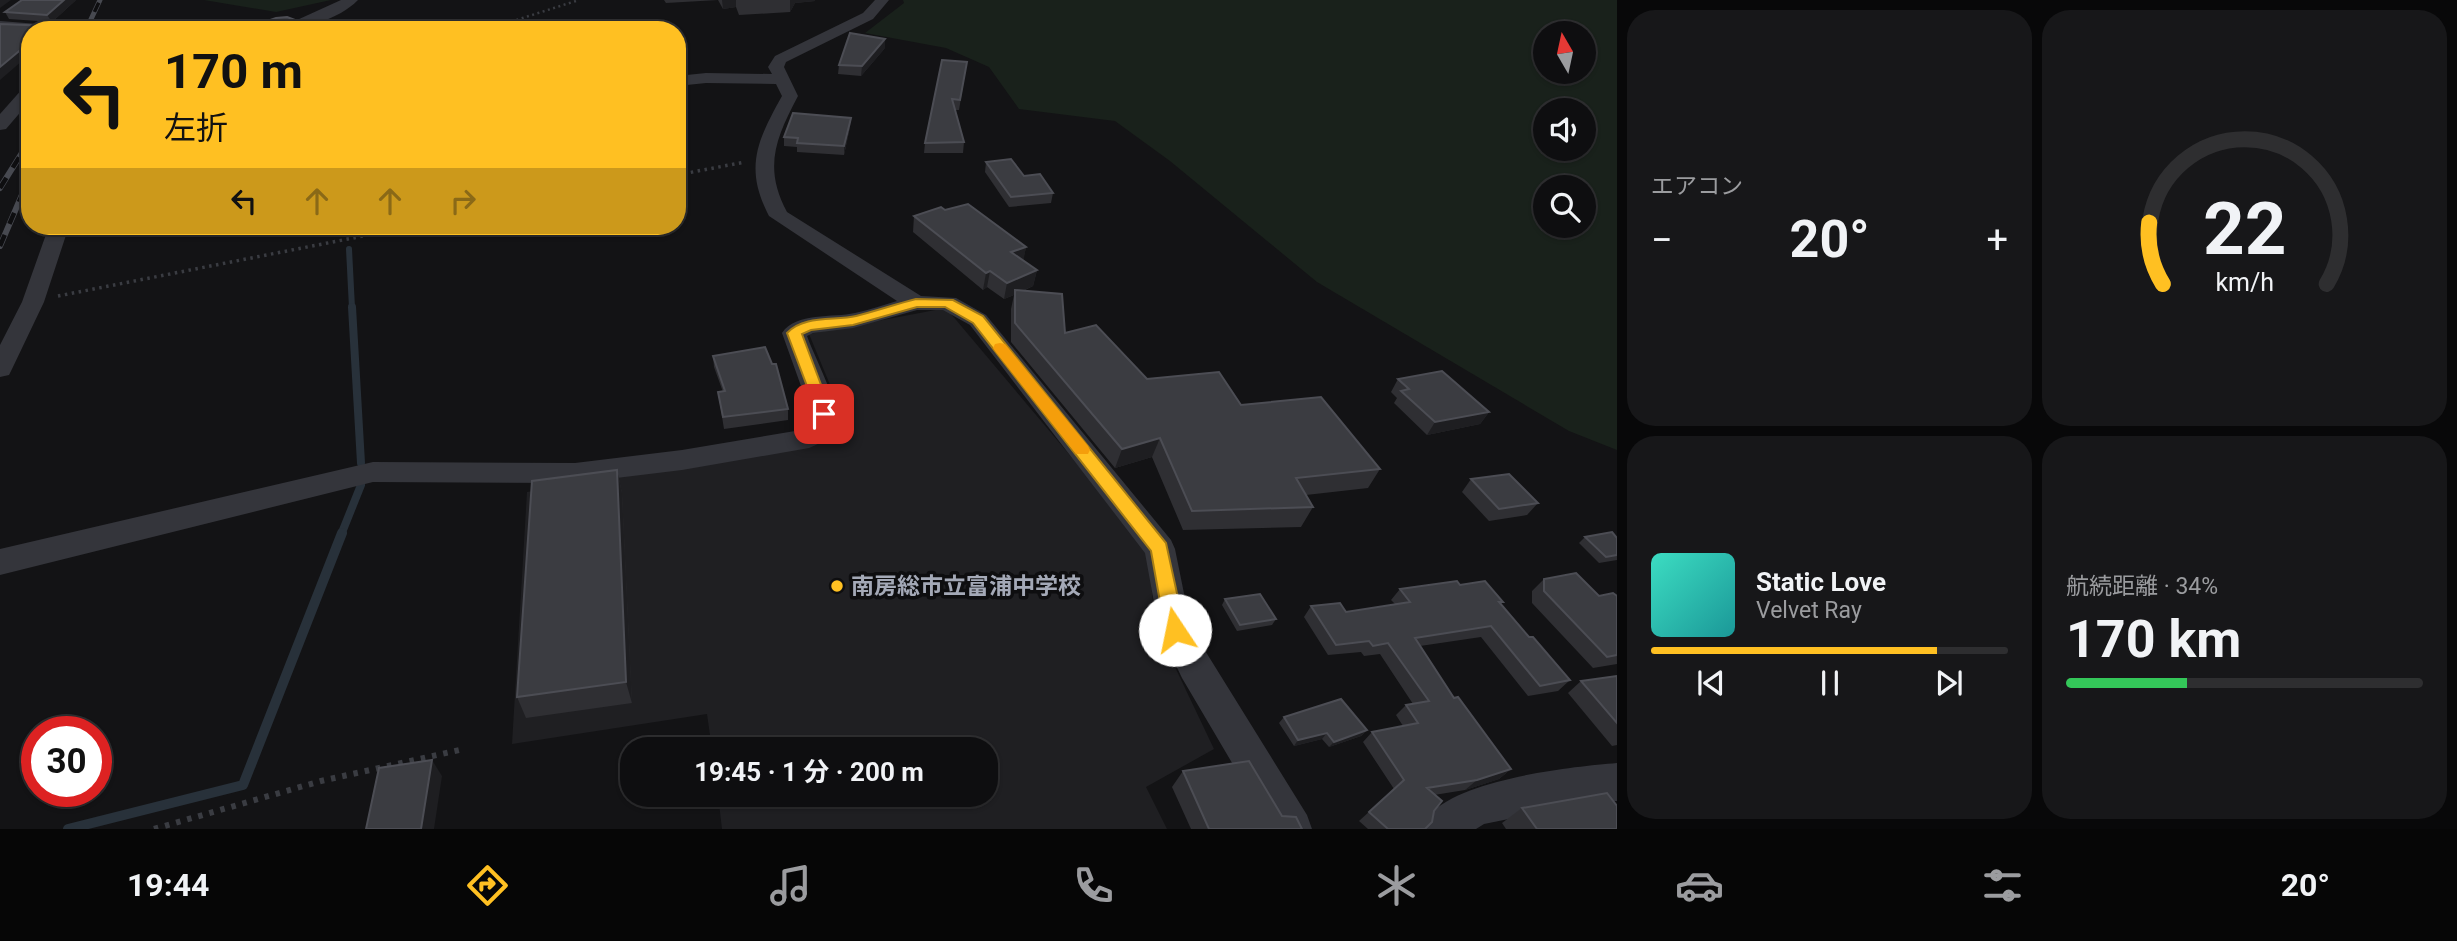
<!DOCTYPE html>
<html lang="ja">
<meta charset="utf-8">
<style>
:root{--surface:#0e0e10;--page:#171719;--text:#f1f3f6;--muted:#9b9c9f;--line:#2e2e30;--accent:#ffc022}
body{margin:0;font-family:Roboto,"Noto Sans JP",sans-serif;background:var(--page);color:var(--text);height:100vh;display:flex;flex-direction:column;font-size:26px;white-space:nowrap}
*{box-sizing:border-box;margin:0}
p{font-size:23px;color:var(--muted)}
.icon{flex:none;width:38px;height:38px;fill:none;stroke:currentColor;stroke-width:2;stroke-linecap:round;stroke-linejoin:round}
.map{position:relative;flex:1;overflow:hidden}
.drawer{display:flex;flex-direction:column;gap:10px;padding:10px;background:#080809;width:840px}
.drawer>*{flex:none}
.hud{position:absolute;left:21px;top:21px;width:665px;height:214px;border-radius:28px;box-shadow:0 2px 5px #0004,0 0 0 2px var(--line);background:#ffc022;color:#111;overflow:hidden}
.needle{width:46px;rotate:351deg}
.tools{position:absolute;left:1533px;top:21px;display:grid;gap:14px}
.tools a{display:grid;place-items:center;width:63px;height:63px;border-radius:50%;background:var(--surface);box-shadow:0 2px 5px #0004,0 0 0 2px var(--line);font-size:35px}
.speed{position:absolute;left:21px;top:716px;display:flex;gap:14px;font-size:35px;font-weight:700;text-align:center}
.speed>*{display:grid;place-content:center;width:91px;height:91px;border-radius:50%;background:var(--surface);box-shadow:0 2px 5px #0004,0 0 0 2px var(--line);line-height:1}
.speed .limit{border:10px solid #d22;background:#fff;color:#111}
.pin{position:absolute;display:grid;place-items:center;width:60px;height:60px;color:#fff;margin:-30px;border-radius:14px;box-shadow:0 4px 10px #0006}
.me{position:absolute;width:77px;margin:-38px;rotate:349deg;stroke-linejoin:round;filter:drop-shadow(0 0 5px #0008)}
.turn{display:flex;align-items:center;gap:24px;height:147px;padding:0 28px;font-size:32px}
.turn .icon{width:91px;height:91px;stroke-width:2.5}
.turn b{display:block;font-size:49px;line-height:60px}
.lanes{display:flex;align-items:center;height:66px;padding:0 28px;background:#0003;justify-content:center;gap:35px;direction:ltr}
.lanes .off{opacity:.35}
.big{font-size:52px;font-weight:700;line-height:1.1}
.drawer .tile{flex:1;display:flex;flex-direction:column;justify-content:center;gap:10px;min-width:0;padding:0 24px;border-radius:28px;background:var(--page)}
.drawer .dial{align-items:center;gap:0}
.dial svg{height:182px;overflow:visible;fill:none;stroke:var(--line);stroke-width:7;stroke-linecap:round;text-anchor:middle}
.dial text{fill:var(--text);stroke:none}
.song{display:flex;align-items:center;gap:21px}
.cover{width:84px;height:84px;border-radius:10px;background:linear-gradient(135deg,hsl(170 70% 55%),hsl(180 70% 35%))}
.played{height:7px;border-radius:4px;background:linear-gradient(90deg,var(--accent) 80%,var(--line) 80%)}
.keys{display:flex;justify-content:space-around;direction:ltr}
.heat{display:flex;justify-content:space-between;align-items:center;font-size:38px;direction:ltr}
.charge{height:10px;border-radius:5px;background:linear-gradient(90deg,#34c759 34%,var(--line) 0)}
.drawer .tiles{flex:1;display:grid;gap:10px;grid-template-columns:repeat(2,1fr)}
.trip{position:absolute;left:620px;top:737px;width:378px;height:70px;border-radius:28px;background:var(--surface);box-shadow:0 2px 5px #0004,0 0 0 2px var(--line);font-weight:700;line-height:70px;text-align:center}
.menu{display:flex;height:112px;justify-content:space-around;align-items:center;background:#060606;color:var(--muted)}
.menu .icon{width:49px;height:49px}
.menu .on{color:var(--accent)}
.menu b{font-size:32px;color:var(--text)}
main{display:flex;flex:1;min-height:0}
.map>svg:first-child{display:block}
.built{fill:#1f1f22}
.green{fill:#19211b;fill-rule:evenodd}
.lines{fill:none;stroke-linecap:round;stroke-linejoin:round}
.stream-far2{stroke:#28313a;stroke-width:6}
.stream-far1{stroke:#28313a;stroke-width:8}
.stream{stroke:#28313a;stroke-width:10}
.path-far2{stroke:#3a3c42;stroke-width:2.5;stroke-dasharray:2 3.5;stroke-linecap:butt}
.path-far1{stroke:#3a3c42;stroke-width:3.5;stroke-dasharray:2.5 4.5;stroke-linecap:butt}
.path{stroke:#3a3c42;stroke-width:6;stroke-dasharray:4.5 7;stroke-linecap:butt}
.minor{fill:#34353b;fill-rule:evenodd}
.rail-far1-casing{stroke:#474950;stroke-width:5}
.rail-casing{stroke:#474950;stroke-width:6}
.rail-far1{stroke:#0e0e10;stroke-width:3.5;stroke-dasharray:10;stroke-linecap:butt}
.rail{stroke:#0e0e10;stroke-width:4.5;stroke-dasharray:12;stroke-linecap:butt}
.wall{fill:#2f2f33}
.shaded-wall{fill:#1e1e21}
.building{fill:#3b3c41;stroke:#4c4d54;stroke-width:2}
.route{fill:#ffc022;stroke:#a67d16;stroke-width:2}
.slow{fill:#f59e0b}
.poi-dot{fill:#ffc022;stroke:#0e0e10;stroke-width:2.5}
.labels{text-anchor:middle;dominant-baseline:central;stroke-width:7;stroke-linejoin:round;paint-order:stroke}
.near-poi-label{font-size:23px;font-weight:bold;fill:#a4a9b7;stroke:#0e0e10;text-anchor:start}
</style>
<main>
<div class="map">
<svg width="1617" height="829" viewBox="0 0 1617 829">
<rect width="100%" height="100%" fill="#131315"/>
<path class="built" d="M 946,308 L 1148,548 L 1155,625 L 1214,749 L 1146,787 L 1167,829 L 722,829 L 718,795 L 985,794 L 985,749 L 712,749 L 707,714 L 512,744 L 527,492 L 852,438 L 809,334 Z"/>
<g class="green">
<path d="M 204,0 L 331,0 L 276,12 Z"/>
<path d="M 903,0 L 1617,0 L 1617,450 L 1569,431 L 1317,282 L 1170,161 L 1115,121 L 1019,109 L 989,67 L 946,48 L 865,33 L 904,3 ZM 1545,33 L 1584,33 L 1584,72 L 1545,72 ZM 1545,110 L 1584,110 L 1584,149 L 1545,149 ZM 1545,187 L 1584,187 L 1584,226 L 1545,226 Z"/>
<path d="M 583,22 L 645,22 L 662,30 L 530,30 Z"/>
</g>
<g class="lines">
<g class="stream-far2">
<path d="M 346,226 L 346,229"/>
<path d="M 349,249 L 352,308"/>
</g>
<g class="stream-far1">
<path d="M 352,307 L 361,463"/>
<path d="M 341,535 L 361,485"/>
</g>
<path class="stream" d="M 68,829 L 243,785 L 342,533"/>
<path class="path-far2" d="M 485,30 L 579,0"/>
<g class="path-far1">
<path d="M 677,175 L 745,162"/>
<path d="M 58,296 L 414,226"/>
</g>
<path class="path" d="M 154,829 L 321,781 L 464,749"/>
<g class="minor">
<path d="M 341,0 L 358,0 C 338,20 302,30 275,30 Z"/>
<path d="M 875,0 L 889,0 L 873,19 L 786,62 L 784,67 L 798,96 C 776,138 763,167 787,212 L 921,296 L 956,298 L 986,315 L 1171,540 L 1175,549 L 1191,628 L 1307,815 L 1312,829 L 1271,829 L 1182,678 L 1159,630 L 1145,553 L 970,325 L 943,310 L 917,310 L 853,328 L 813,333 L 807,336 C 813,353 837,401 837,416 C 837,432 823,443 809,448 L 682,470 L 575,483 L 373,482 L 0,575 L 0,549 L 373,462 L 575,463 L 682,450 L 801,430 L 809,423 L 811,414 L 782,333 C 796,312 833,318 855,313 C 869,310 883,305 897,301 L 769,216 C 744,168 757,141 782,96 L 776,84 L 706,83 L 677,86 L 677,76 L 706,73 L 772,74 L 768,67 L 775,56 L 863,13 Z"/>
<path d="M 0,21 L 64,26 L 71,30 L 30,32 L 0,29 Z"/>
<path d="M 30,85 L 30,101 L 6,129 L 0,130 L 0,114 L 24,87 Z"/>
<path d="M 49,226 L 69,226 L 44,302 L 12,369 L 9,375 L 0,377 L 0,345 L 22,302 Z"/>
<path d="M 1617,763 L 1617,801 L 1589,803 L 1484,824 L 1476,829 L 1423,829 C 1424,824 1426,818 1430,814 C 1464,779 1568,767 1617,763 Z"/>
</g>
<defs>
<path id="rail-far1" d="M 86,30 L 100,0"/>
<g id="rail">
<path d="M 0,188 L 30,140"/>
<path d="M 0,246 L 30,176"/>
</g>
</defs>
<use href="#rail-far1" class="rail-far1-casing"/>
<use href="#rail" class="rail-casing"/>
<use href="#rail-far1" class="rail-far1"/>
<use href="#rail" class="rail"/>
</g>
<g class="wall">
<path d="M 76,0 L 52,22 L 9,19 L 5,12 Z"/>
<path d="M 664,0 L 718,0 L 666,3 Z"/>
<path d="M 718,0 L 815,0 L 815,1 L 795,3 L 790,12 L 739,15 L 736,7 L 723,9 Z"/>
<path d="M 885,48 L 861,76 L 838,74 L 839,65 Z"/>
<path d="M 967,62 L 959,110 L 955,110 L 964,142 L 963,153 L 924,153 L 925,143 Z"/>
<path d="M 851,118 L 850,127 L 844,155 L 797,152 L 797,147 L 784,146 L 784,137 Z"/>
<path d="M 986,162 L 1053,193 L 1051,203 L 1009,207 L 985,172 Z"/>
<path d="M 945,210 L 1026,247 L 1023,260 L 1037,270 L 1033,286 L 1023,291 L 1065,333 L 1147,379 L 1241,405 L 1380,469 L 1368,488 L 1306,495 L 1313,507 L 1301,527 L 1183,530 L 1152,457 L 1115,468 L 1011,342 L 1011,309 L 1014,295 L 1004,299 L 987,287 L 983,290 L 913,232 L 914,216 Z"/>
<path d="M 713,356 L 788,409 L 788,420 L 724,429 L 718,392 L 723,392 L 714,367 Z"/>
<path d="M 1398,379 L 1489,412 L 1480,424 L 1427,435 L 1394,403 L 1397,398 L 1391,392 Z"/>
<path d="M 617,470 L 622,493 L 632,703 L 526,718 L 517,697 Z"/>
<path d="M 1471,479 L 1538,503 L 1527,515 L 1489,521 L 1462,492 Z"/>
<path d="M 1585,537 L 1617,538 L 1617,560 L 1599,563 L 1579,543 Z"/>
<path d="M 1544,579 L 1599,596 L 1617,596 L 1617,664 L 1593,668 L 1532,603 L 1532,591 Z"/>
<path d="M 1460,585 L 1503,602 L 1501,604 L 1529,637 L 1570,680 L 1558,691 L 1528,696 L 1481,637 L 1420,646 L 1454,698 L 1511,769 L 1499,779 L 1465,790 L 1434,795 L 1434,811 L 1425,829 L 1368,829 L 1359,821 L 1394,789 L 1363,742 L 1372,732 L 1403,726 L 1396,715 L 1406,705 L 1413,704 L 1380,654 L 1364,656 L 1361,652 L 1328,655 L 1304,617 L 1311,606 L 1346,612 L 1395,604 L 1391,600 L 1400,589 Z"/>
<path d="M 1225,599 L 1276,619 L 1272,625 L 1237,631 L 1222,605 Z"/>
<path d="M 1617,676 L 1617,745 L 1612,746 L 1568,693 L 1581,681 Z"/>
<path d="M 1284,717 L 1367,730 L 1361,736 L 1329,747 L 1322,739 L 1294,746 L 1279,723 Z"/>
<path d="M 1183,771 L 1282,816 L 1302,829 L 1191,829 L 1172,787 Z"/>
<path d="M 1522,808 L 1617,829 L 1506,829 L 1502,823 Z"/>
</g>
<g class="shaded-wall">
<path d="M 0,0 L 11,0 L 0,8 Z"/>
<path d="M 64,0 L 76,0 L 52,22 L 47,15 Z"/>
<path d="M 722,0 L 736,0 L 736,7 L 723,9 Z"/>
<path d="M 790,0 L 815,0 L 815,1 L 795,3 L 790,12 Z"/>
<path d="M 885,39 L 885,48 L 861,76 L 862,66 Z"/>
<path d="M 30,42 L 30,54 L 0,80 L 0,67 Z"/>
<path d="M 851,118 L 850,127 L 844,155 L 844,146 Z"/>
<path d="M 1026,247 L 1023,263 L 1011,252 Z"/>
<path d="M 1037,270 L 1033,286 L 1015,294 L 1015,290 L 1014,295 L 1004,299 L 1007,283 Z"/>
<path d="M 990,271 L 987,287 L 983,290 L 986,273 Z"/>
<path d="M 1489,412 L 1480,424 L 1427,435 L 1435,422 Z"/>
<path d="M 1160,438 L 1152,457 L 1115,468 L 1122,449 Z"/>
<path d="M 617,470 L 622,493 L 632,703 L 626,682 Z"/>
<path d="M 1367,730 L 1361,736 L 1329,747 L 1334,742 Z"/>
<path d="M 1327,733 L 1322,739 L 1294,746 L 1298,740 Z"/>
<path d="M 432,760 L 442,776 L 434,829 L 421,829 Z"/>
<path d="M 1511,769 L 1499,779 L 1465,790 L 1477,780 Z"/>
</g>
<g class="building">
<path d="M 22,0 L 64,0 L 47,15 L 5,12 Z"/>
<path d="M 287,17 L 306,24 L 311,30 L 241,30 L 276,18 Z"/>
<path d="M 0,24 L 49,26 L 44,30 L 30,30 L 30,42 L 0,67 Z"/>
<path d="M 850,33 L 885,39 L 862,66 L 839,65 Z"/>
<path d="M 942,60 L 967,62 L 960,100 L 952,99 L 964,142 L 925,143 Z"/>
<path d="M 793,113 L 851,118 L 844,146 L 797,143 L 798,138 L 784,137 Z"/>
<path d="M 1011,159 L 1024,176 L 1040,174 L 1053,193 L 1011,197 L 986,162 Z"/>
<path d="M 968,204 L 1026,247 L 1011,252 L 1037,270 L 1007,283 L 990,271 L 986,273 L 914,216 L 941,207 L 945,210 Z"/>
<path d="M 1015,290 L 1062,294 L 1065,333 L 1096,325 L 1147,379 L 1219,372 L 1241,405 L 1321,397 L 1380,469 L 1296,478 L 1313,507 L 1192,511 L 1160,438 L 1122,449 L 1015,323 Z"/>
<path d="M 765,347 L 772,364 L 776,364 L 788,409 L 723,417 L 718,392 L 725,391 L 713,356 Z"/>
<path d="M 1442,371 L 1489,412 L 1435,422 L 1401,391 L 1409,389 L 1398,379 Z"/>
<path d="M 617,470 L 626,682 L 517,697 L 532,481 Z"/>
<path d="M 1509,474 L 1538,503 L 1499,509 L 1471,479 Z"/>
<path d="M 1612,532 L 1617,538 L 1617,555 L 1606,557 L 1585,537 Z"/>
<path d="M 1576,573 L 1599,596 L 1613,593 L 1617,596 L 1617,655 L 1607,657 L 1544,591 L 1544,579 Z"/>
<path d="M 1457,581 L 1460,585 L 1485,581 L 1503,602 L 1499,602 L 1529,637 L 1533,637 L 1570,680 L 1540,686 L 1491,626 L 1415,638 L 1454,698 L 1458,697 L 1511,769 L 1477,780 L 1427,788 L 1442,801 L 1434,811 L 1432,822 L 1425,829 L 1388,829 L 1369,812 L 1404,780 L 1372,732 L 1418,723 L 1406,705 L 1429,701 L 1388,643 L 1373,646 L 1369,641 L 1336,645 L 1311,606 L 1340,603 L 1346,612 L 1410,602 L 1400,589 Z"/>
<path d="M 1260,594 L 1276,619 L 1240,625 L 1225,599 Z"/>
<path d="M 1617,676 L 1617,723 L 1581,681 Z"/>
<path d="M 1341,699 L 1367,730 L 1334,742 L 1327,733 L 1298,740 L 1284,717 Z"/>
<path d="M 432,760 L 421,829 L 366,829 L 379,768 Z"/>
<path d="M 1249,761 L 1282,816 L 1296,817 L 1302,829 L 1209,829 L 1183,771 Z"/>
<path d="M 1607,793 L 1617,806 L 1617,829 L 1537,829 L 1522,808 Z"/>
</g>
<path class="route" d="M 916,299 L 953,300 L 983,316 L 1166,543 L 1185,630 L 1182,636 L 1175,639 L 1168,636 L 1165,630 L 1151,551 L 973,323 L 945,307 L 917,307 L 853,325 L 811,330 L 802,334 L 832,414 L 830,418 L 819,418 L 787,333 C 804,315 834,321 856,316 C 876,311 896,304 916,299 Z"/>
<path class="slow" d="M 1000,343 L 1005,344 L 1088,446 L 1090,450 L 1088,454 L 1076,454 L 995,351 L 993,348 L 995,344 Z"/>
<circle class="poi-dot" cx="837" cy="586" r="7"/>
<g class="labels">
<g class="near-poi-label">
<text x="851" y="586">南房総市立富浦中学校</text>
</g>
</g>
</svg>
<div class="tools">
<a><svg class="needle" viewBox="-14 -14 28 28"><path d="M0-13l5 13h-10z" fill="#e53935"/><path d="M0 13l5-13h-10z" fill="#9b9c9f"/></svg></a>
<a><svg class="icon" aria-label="sound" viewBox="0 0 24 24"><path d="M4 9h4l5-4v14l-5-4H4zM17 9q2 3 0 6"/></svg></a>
<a><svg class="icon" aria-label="search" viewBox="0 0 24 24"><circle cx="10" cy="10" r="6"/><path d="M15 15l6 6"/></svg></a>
</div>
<div class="speed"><div class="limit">30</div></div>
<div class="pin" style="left:824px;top:414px;background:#d93025"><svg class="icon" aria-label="arrive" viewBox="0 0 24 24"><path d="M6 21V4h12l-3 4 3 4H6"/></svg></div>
<svg class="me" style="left:1175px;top:630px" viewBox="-20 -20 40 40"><circle r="19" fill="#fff"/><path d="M0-13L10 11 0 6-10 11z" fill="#ffc022"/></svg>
<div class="trip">19:45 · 1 分 · 200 m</div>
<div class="hud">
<div class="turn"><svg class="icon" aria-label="left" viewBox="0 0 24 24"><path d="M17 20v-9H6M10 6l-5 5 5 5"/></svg><div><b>170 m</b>左折</div></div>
<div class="lanes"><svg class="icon" aria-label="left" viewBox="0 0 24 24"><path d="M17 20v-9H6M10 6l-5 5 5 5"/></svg><svg class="icon off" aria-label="ahead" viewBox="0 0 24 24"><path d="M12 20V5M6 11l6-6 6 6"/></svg><svg class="icon off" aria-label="ahead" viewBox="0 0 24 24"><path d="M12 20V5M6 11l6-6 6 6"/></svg><svg class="icon off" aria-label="right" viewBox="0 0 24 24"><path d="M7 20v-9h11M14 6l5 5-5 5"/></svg></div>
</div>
</div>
<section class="drawer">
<div class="tiles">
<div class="tile"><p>エアコン</p>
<div class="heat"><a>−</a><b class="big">20°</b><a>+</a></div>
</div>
<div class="tile dial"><svg viewBox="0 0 100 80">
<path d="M14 69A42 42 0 1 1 86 69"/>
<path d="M14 69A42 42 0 0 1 8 42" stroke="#ffc022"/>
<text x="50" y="56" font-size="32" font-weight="700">22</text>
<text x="50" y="72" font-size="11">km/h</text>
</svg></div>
<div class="tile">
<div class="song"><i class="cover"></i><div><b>Static Love</b><p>Velvet Ray</p></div></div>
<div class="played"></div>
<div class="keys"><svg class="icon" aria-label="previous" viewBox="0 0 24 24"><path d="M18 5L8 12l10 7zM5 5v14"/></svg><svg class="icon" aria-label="pause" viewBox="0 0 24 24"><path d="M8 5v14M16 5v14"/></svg><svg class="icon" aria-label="next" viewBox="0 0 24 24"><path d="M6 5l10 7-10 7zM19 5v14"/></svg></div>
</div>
<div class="tile"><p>航続距離 · 34%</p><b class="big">170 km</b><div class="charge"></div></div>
</div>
</section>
</main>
<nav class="menu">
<b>19:44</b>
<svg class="icon on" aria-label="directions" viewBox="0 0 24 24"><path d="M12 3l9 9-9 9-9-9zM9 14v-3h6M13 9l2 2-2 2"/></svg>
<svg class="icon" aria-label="music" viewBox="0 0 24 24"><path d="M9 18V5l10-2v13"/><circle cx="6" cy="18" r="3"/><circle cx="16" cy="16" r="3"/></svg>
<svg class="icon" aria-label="phone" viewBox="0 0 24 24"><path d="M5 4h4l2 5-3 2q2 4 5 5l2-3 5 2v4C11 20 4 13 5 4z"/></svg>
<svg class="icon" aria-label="climate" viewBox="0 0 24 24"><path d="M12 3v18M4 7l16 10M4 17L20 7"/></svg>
<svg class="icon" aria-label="car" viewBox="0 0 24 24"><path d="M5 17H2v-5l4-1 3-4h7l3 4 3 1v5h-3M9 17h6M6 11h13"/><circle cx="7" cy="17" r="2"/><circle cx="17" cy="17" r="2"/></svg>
<svg class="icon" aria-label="filters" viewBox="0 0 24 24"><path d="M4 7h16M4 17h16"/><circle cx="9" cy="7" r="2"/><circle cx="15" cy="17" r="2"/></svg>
<b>20°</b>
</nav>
